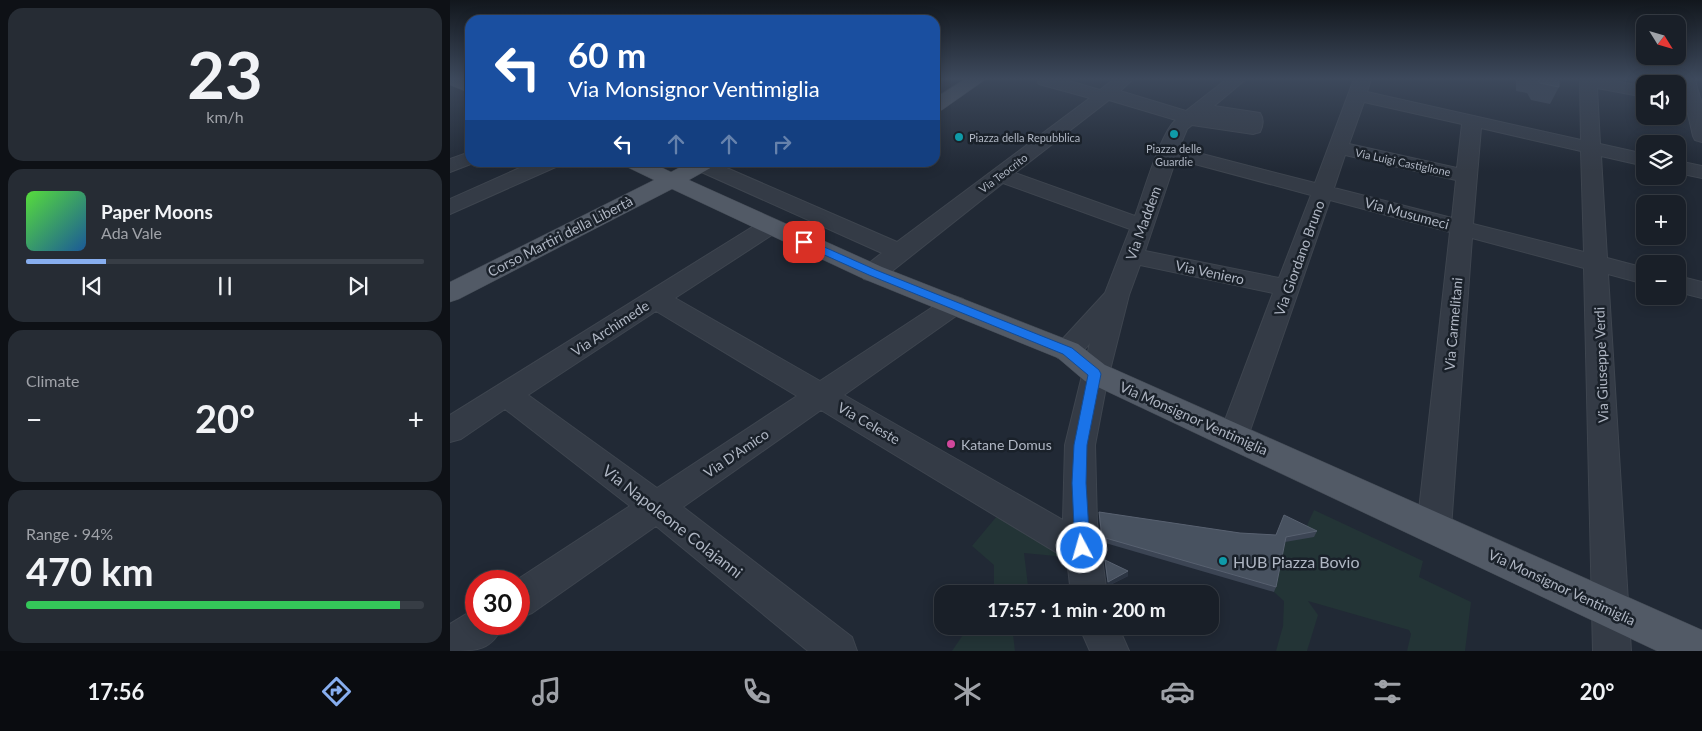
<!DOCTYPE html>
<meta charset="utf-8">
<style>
:root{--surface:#191f28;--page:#262c34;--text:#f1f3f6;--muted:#9fa2a8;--line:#373d45;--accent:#87aeef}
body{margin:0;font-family:Lato,sans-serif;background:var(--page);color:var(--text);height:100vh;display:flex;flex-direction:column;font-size:19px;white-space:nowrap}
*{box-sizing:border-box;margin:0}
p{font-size:16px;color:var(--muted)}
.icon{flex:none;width:28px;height:28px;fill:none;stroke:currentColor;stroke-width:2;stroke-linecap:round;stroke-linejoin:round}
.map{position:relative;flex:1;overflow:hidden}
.drawer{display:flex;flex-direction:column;gap:8px;padding:8px;background:#0e1116;width:450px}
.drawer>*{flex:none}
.banner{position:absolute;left:15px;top:15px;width:475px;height:152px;border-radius:15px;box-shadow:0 2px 12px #0003,0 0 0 1px var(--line);background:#1a4fa0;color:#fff;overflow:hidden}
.needle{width:32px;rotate:127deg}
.buttons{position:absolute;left:1186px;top:15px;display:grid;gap:10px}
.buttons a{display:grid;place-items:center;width:50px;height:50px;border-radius:10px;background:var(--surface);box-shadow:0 2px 12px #0003,0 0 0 1px var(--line);font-size:25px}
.speed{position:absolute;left:15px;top:570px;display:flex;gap:10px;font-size:25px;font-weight:700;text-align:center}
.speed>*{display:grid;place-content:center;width:65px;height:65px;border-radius:50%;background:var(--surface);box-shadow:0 2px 12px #0003,0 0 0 1px var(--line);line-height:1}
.speed .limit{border:8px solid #d22;background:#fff;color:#111}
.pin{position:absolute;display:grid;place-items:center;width:42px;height:42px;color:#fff;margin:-21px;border-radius:10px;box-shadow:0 2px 8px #0006}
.me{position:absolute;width:55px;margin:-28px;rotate:354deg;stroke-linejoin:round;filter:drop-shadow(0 0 4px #0008)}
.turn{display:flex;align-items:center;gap:18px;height:105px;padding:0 20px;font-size:22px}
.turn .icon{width:65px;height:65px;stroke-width:2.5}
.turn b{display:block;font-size:35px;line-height:42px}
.lanes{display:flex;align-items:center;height:48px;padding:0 20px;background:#0003;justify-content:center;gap:25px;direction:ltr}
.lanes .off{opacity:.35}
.big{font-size:38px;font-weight:700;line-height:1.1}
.drawer .widget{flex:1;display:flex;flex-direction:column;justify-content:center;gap:8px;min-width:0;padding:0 18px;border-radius:15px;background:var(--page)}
.drawer .dial{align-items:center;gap:0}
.dial b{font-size:65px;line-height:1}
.song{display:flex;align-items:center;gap:15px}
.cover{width:60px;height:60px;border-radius:8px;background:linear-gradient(135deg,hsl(110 70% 55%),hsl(210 70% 35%))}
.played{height:5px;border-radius:2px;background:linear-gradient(90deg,var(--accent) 20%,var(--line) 20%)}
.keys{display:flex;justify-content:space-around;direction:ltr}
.heat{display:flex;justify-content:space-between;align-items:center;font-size:28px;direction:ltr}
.charge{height:8px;border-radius:4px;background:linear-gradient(90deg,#34c759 94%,var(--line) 0)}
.trip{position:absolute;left:484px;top:585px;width:285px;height:50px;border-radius:15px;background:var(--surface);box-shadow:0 2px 12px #0003,0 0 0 1px var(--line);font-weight:700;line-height:50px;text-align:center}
.tab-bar{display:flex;height:80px;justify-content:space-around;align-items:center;background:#0a0c10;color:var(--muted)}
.tab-bar .icon{width:35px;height:35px}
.tab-bar .on{color:var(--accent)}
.tab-bar b{font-size:22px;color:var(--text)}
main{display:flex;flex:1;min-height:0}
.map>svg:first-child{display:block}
.green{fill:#233436}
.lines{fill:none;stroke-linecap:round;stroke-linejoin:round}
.minor-casing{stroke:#3e454f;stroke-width:2}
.major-casing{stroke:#3e454f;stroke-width:1}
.minor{fill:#343b46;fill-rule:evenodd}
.major{fill:#525a66;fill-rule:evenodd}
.wall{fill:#3c4554}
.shaded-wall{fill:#2c3543}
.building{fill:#485260;stroke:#586170}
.route{fill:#1a73e8;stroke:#114b97}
.culture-dot{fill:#0f9aa8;stroke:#1a212a;stroke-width:2}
.hotel-dot{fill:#d1479c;stroke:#1a212a;stroke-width:2}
.labels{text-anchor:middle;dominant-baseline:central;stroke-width:5;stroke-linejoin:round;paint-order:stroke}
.far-poi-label{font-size:11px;fill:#afb6c3;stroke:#1a212a;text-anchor:start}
.far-street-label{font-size:11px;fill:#afb6c3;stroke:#1a212a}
.street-label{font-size:14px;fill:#afb6c3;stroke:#1a212a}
.poi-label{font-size:14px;fill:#afb6c3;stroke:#1a212a;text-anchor:start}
.near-street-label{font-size:16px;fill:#afb6c3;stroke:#1a212a}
.near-poi-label{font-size:16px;fill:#afb6c3;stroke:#1a212a;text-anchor:start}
</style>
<main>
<section class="drawer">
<div class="widget dial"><b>23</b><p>km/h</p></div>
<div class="widget">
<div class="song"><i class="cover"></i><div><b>Paper Moons</b><p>Ada Vale</p></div></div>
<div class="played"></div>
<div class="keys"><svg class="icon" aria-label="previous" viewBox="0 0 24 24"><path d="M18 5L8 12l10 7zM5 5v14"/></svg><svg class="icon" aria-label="pause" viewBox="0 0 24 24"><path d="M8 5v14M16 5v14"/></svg><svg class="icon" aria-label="next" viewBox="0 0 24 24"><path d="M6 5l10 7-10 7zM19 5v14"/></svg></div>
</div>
<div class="widget"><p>Climate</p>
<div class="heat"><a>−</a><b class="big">20°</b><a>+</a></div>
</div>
<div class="widget"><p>Range · 94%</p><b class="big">470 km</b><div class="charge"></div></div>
</section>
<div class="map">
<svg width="1252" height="651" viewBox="0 0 1252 651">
<rect width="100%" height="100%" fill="#212935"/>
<g class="green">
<path d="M 864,510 L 973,561 L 969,577 L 1021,602 L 1015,651 L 957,651 L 961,634 L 959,630 L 858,601 L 868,615 L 857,651 L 826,651 L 833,626 L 834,601 L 824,592 L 834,543 L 854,532 Z"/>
<path d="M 547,516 L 616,557 L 574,553 L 579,594 L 541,594 L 544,589 L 544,565 L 522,546 Z"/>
<path d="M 519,626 L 562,626 L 565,651 L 502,651 Z"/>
</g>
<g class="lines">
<defs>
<g id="minor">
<path d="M 587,79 L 612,79 L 650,90 L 664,79 L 683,79 L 670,91 L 736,111 L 777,79 L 796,79 L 764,106 L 810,113 C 814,119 813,126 810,132 L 803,134 L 742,125 L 737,129 L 729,148 L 865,183 L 904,79 L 921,79 L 917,92 L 1131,140 L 1130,79 L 1156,79 L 1195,87 L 1195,97 L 1147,88 L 1150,144 L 1195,154 L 1195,166 L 1151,156 L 1157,258 L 1195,268 L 1195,284 L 1158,274 L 1181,651 L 1143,651 L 1134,268 L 1022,238 L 1001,528 L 996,539 L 984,544 L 972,539 L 967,528 L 1000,232 L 880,200 L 795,445 L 784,449 L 773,445 L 769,436 L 823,293 L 690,265 L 679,295 L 657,382 L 645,445 L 647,523 L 657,594 L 621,594 L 617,559 L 371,410 L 233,507 L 402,637 L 407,651 L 358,651 L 206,526 L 82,613 L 69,618 L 69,581 L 65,581 L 180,506 L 55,409 L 11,439 L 0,442 L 0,415 L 312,221 L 320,219 L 328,221 L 331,226 L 328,231 L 225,298 L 370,381 L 495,299 L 504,296 L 513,299 L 517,305 L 513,311 L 394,395 L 613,520 L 615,445 L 640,343 C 630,355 625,363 608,358 L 604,351 L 608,344 L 655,293 L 680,229 L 553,183 L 432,279 L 423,281 L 414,279 L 411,273 L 414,267 L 432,253 L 238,166 L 235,162 L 263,162 L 447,242 L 640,98 L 589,84 ZM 659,100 L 726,120 C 711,131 693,195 685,216 L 565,173 ZM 914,102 L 1012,124 L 1007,168 L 899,144 ZM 1031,128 L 1131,151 L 1134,252 L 1023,224 ZM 895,155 L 1006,180 L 1002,218 L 884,188 ZM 726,159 L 861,195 L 829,278 L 695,251 ZM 206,311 L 347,396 L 207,488 L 78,395 Z"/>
<path d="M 1230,79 L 1245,81 L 1252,104 L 1252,142 L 1245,140 L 1243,136 Z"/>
<path d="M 20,152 L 20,162 L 26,162 L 0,172 L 0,159 Z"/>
<path d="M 1228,161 L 1252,166 L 1252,178 L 1228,173 Z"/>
<path d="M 83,162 L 111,162 L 108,166 L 0,214 L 0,199 Z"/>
<path d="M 1228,276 L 1252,282 L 1252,298 L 1228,292 Z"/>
<path d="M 26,608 L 26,624 L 53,624 C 43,651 25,651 0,651 L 0,624 Z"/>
<path d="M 629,626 L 668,626 L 679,651 L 640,651 Z"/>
</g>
<g id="major">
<path d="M 0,79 L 20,81 L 20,93 L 0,85 Z"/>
<path d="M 515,79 L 536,79 L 492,110 L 485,112 L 485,98 Z"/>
<path d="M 172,162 L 200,162 L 221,172 L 240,162 L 267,162 L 264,166 L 239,180 L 432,267 L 628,344 L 655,365 L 1252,630 L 1252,651 L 1207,651 L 635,381 L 608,358 L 414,279 L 222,189 L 9,299 L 0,302 L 0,282 L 204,180 L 175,166 Z"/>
</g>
</defs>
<use href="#minor" class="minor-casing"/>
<use href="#major" class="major-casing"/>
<use href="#minor" class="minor"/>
<use href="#major" class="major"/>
</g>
<g class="wall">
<path d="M 1066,79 L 1109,79 L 1109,87 L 1100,104 L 1081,100 L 1077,93 L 1066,91 Z"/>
<path d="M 649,512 L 790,533 L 826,535 L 867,531 L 864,537 L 835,542 L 826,587 L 824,592 L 652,542 L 649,518 Z"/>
<path d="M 655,560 L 678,571 L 678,576 L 658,586 L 655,564 Z"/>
</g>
<path class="shaded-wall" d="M 678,571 L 678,576 L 658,586 L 658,582 Z"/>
<g class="building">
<path d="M 1087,79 L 1109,79 L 1109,87 L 1090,83 Z"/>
<path d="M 649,512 L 790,533 L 826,535 L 834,515 L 867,531 L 836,537 L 826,587 L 652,537 Z"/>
<path d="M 655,560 L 678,571 L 658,582 Z"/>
</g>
<linearGradient id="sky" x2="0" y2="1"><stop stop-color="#12171d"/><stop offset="0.46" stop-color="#3d495c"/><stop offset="1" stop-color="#3d495c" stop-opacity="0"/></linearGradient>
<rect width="1252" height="171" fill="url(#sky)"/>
<path class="route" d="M 354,238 L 426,270 L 622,348 L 649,370 L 651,374 L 637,445 L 636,483 L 640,548 L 638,554 L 632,556 L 627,554 L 625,548 L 622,483 L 624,445 L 638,375 L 613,354 L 419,275 L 350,244 L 350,239 Z"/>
<g class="culture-dot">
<circle cx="724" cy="134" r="5"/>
<circle cx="509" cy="137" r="5"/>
<circle cx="773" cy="561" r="5"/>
</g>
<circle class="hotel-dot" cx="501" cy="444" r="5"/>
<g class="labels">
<g class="far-poi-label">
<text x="519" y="137">Piazza della Repubblica</text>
<text x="724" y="148" text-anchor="middle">Piazza delle<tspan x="724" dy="13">Guardie</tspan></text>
</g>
<g class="far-street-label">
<text transform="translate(953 162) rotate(12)">Via Luigi Castiglione</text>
<text transform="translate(553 173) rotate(-37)">Via Teocrito</text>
</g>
<g class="street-label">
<text transform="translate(957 213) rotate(15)">Via Musumeci</text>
<text transform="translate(693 223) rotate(-70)">Via Maddem</text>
<text transform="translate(110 236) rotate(-27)">Corso Martiri della Libertà</text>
<text transform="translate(849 258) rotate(-70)">Via Giordano Bruno</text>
<text transform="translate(760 272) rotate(12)">Via Veniero</text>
<text transform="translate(1003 324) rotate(-85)">Via Carmelitani</text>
<text transform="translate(160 328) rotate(-33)">Via Archimede</text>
<text transform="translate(1151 365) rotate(-92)">Via Giuseppe Verdi</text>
<text transform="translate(744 418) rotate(24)">Via Monsignor Ventimiglia</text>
<text transform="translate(419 423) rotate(30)">Via Celeste</text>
<text transform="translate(286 453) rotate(-34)">Via D'Amico</text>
<text transform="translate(1112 587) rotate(25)">Via Monsignor Ventimiglia</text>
</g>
<g class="poi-label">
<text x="511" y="444">Katane Domus</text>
</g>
<g class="near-street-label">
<text transform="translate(223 521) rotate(38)">Via Napoleone Colajanni</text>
</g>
<g class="near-poi-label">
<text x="783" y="561">HUB Piazza Bovio</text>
</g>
</g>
</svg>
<div class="buttons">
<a><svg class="needle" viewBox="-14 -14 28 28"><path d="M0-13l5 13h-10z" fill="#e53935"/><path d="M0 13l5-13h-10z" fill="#9fa2a8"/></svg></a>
<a><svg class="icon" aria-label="sound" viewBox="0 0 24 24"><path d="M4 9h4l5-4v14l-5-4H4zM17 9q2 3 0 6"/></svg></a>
<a><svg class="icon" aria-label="layers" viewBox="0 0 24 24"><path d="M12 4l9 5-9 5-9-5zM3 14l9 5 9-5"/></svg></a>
<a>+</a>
<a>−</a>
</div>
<div class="speed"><div class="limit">30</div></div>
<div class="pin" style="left:354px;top:242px;background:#d93025"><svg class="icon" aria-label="arrive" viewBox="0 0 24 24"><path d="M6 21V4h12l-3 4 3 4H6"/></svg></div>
<svg class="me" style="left:632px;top:548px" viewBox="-20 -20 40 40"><circle r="17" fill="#1a73e8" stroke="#fff" stroke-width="3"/><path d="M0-11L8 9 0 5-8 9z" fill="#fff"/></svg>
<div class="trip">17:57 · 1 min · 200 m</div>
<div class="banner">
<div class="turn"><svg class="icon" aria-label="left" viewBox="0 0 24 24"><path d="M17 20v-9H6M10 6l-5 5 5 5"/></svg><div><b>60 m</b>Via Monsignor Ventimiglia</div></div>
<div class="lanes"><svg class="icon" aria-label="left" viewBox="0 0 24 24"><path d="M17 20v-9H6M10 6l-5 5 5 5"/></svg><svg class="icon off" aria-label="ahead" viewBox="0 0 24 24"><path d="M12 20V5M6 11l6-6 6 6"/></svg><svg class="icon off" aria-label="ahead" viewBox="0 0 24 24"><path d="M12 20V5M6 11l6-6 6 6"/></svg><svg class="icon off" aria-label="right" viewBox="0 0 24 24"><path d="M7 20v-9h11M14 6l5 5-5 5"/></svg></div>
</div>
</div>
</main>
<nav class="tab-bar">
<b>17:56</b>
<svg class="icon on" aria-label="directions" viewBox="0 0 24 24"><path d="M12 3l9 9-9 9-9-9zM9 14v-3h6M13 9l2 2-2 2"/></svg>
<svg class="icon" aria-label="music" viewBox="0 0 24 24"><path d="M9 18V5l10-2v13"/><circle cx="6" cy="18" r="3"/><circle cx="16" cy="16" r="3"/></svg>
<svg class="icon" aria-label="phone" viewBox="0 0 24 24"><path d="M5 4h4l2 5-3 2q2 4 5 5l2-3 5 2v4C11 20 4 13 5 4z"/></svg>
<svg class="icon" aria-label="climate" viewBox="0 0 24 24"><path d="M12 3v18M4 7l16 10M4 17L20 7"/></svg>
<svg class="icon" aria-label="car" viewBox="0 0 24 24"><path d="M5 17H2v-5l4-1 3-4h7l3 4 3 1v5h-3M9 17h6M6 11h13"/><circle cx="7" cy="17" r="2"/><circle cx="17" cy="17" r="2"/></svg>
<svg class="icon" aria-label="filters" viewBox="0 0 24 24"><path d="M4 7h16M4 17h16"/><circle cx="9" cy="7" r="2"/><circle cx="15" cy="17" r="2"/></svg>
<b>20°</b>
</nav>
